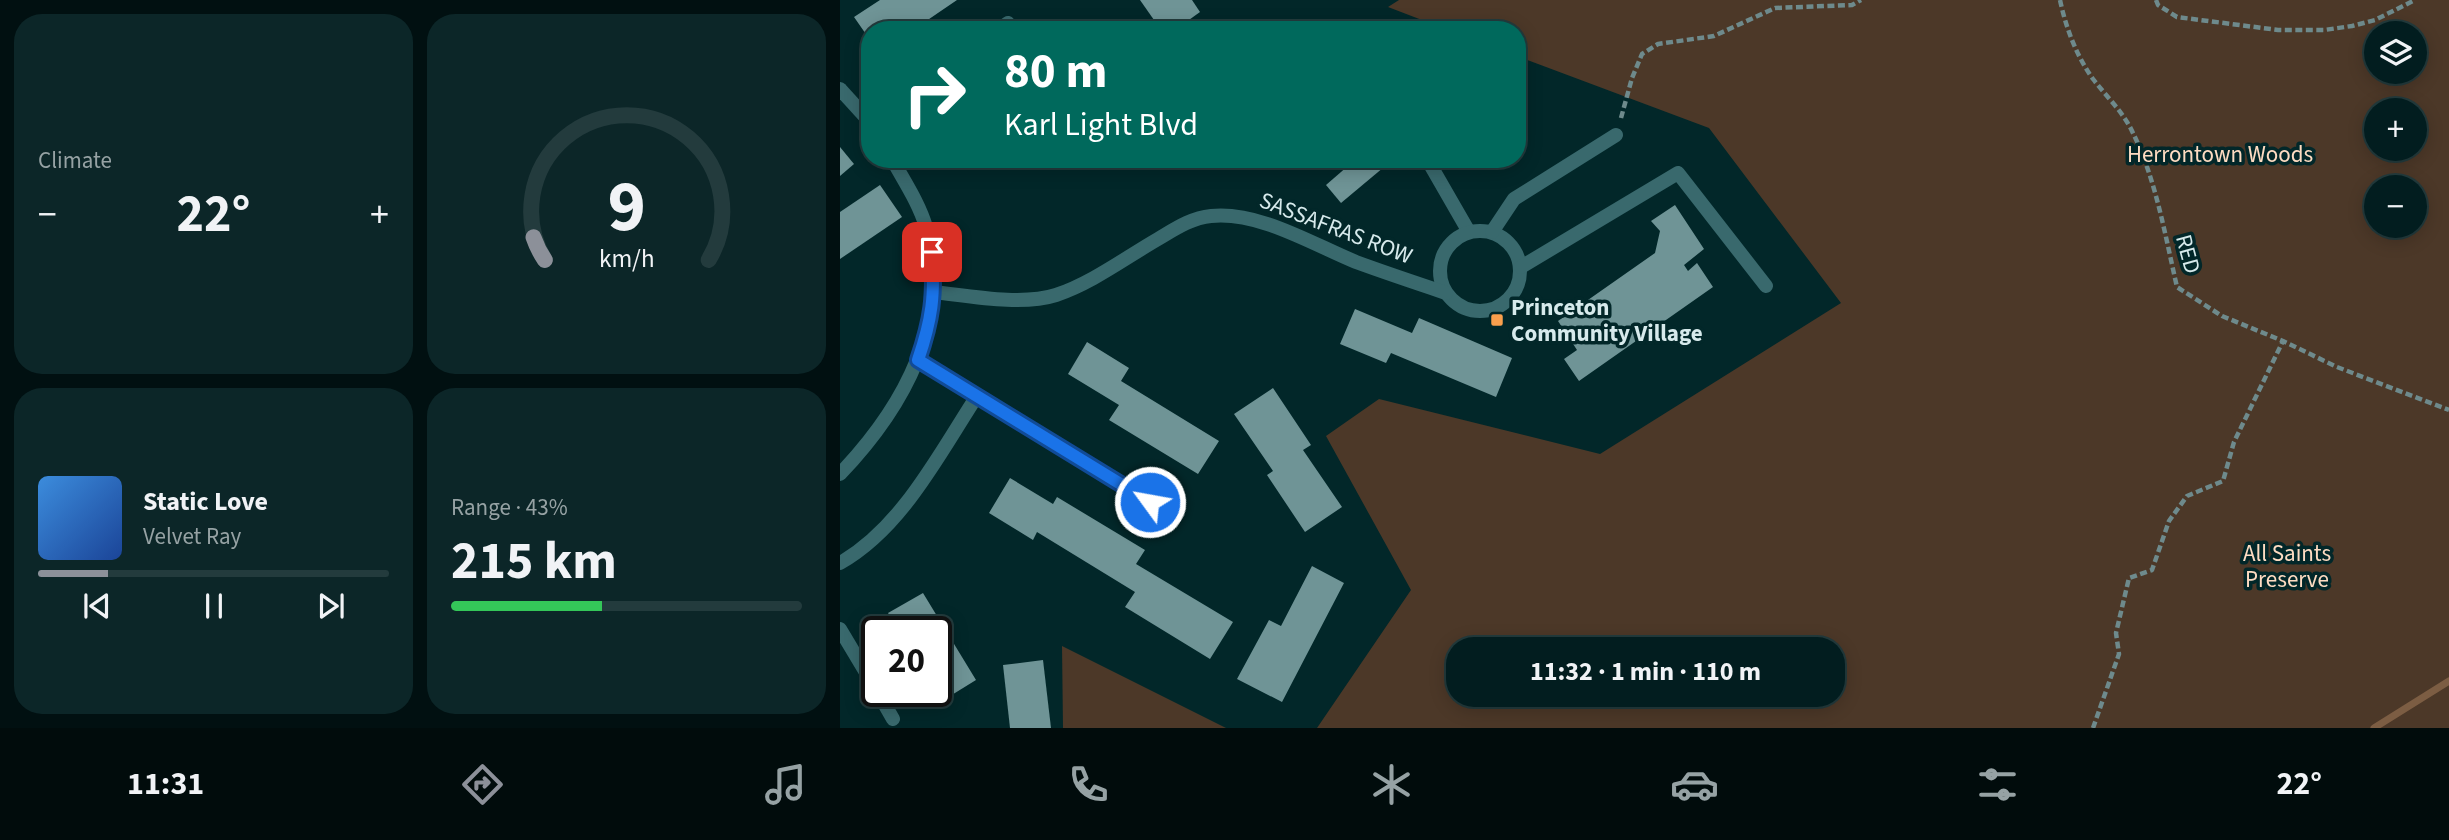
<!DOCTYPE html>
<meta charset="utf-8">
<style>
:root{--surface:#021d1f;--page:#0c2628;--text:#f1f3f6;--muted:#96a2a4;--line:#233b3d;--accent:#8c9099}
body{margin:0;font-family:"Source Sans 3",sans-serif;background:var(--page);color:var(--text);height:100vh;display:flex;flex-direction:column;font-size:26px;white-space:nowrap}
*{box-sizing:border-box;margin:0}
p{font-size:23px;color:var(--muted)}
.icon{flex:none;width:38px;height:38px;fill:none;stroke:currentColor;stroke-width:2;stroke-linecap:round;stroke-linejoin:round}
.map{position:relative;flex:1;overflow:hidden}
.details{display:flex;flex-direction:column;gap:14px;padding:14px;background:#011011;width:840px}
.details>*{flex:none}
.hud{position:absolute;left:21px;top:21px;width:665px;height:147px;border-radius:28px;box-shadow:0 4px 18px #0003,0 0 0 2px var(--line);background:#00695c;color:#fff;overflow:hidden}
.fabs{position:absolute;left:1524px;top:21px;display:grid;gap:14px}
.fabs a{display:grid;place-items:center;width:63px;height:63px;border-radius:50%;background:var(--surface);box-shadow:0 4px 18px #0003,0 0 0 2px var(--line);font-size:35px}
.speed{position:absolute;left:21px;top:616px;display:flex;gap:14px;font-size:35px;font-weight:700;text-align:center}
.speed>*{display:grid;place-content:center;width:91px;height:91px;border-radius:50%;background:var(--surface);box-shadow:0 4px 18px #0003,0 0 0 2px var(--line);line-height:1}
.speed .limit{border:4px solid #111;border-radius:10px;background:#fff;color:#111}
.pin{position:absolute;display:grid;place-items:center;width:60px;height:60px;color:#fff;margin:-30px;border-radius:14px;box-shadow:0 4px 10px #0006}
.me{position:absolute;width:77px;margin:-38px;rotate:302deg;stroke-linejoin:round;filter:drop-shadow(0 0 5px #0008)}
.turn{display:flex;align-items:center;gap:24px;height:147px;padding:0 28px;font-size:32px}
.turn .icon{width:91px;height:91px;stroke-width:2.5}
.turn b{display:block;font-size:49px;line-height:60px}
.big{font-size:52px;font-weight:700;line-height:1.1}
.details .card{flex:1;display:flex;flex-direction:column;justify-content:center;gap:10px;min-width:0;padding:0 24px;border-radius:28px;background:var(--page)}
.details .dial{align-items:center;gap:0}
.dial svg{height:182px;overflow:visible;fill:none;stroke:var(--line);stroke-width:7;stroke-linecap:round;text-anchor:middle}
.dial text{fill:var(--text);stroke:none}
.song{display:flex;align-items:center;gap:21px}
.cover{width:84px;height:84px;border-radius:10px;background:linear-gradient(135deg,hsl(210 70% 55%),hsl(220 70% 35%))}
.played{height:7px;border-radius:4px;background:linear-gradient(90deg,var(--accent) 20%,var(--line) 20%)}
.keys{display:flex;justify-content:space-around;direction:ltr}
.heat{display:flex;justify-content:space-between;align-items:center;font-size:38px;direction:ltr}
.charge{height:10px;border-radius:5px;background:linear-gradient(90deg,#34c759 43%,var(--line) 0)}
.details .tiles{flex:1;display:grid;gap:14px;grid-template-columns:repeat(2,1fr)}
.trip{position:absolute;left:606px;top:637px;width:399px;height:70px;border-radius:28px;background:var(--surface);box-shadow:0 4px 18px #0003,0 0 0 2px var(--line);font-weight:700;line-height:70px;text-align:center}
.tab-bar{display:flex;height:112px;justify-content:space-around;align-items:center;background:#010c0c;color:var(--muted)}
.tab-bar .icon{width:49px;height:49px}
.tab-bar .selected{color:var(--accent)}
.tab-bar b{font-size:32px;color:var(--text)}
main{display:flex;flex:1;min-height:0}
.map>svg:first-child{display:block}
.green{fill:#4c3828;fill-rule:evenodd}
.lines{fill:none;stroke-linecap:round;stroke-linejoin:round}
.stream{stroke:#7c5d43;stroke-width:7}
.building{fill:#6f9496}
.path{stroke:#6e8a8c;stroke-width:4.5;stroke-dasharray:7 3.5;stroke-linecap:butt}
.lane{stroke:#39696d;stroke-width:14}
.route-casing{stroke:#114b97;stroke-width:18}
.route{stroke:#1a73e8;stroke-width:12}
.poi-dot{fill:#f99f4d;stroke:#022729;stroke-width:2.5}
.labels{text-anchor:middle;dominant-baseline:central;stroke-width:7;stroke-linejoin:round;paint-order:stroke}
.park-label{font-size:23px;fill:#fedcc2;stroke:#022729}
.street-label{font-size:23px;fill:#d7eaec;stroke:#022729}
.poi-label{font-size:23px;font-weight:bold;fill:#d7eaec;stroke:#022729;text-anchor:start}
</style>
<main>
<section class="details">
<div class="tiles">
<div class="card"><p>Climate</p>
<div class="heat"><a>−</a><b class="big">22°</b><a>+</a></div>
</div>
<div class="card dial"><svg viewBox="0 0 100 80">
<path d="M14 69A42 42 0 1 1 86 69"/>
<path d="M14 69A42 42 0 0 1 9 59" stroke="#8c9099"/>
<text x="50" y="56" font-size="32" font-weight="700">9</text>
<text x="50" y="72" font-size="11">km/h</text>
</svg></div>
<div class="card">
<div class="song"><i class="cover"></i><div><b>Static Love</b><p>Velvet Ray</p></div></div>
<div class="played"></div>
<div class="keys"><svg class="icon" aria-label="previous" viewBox="0 0 24 24"><path d="M18 5L8 12l10 7zM5 5v14"/></svg><svg class="icon" aria-label="pause" viewBox="0 0 24 24"><path d="M8 5v14M16 5v14"/></svg><svg class="icon" aria-label="next" viewBox="0 0 24 24"><path d="M6 5l10 7-10 7zM19 5v14"/></svg></div>
</div>
<div class="card"><p>Range · 43%</p><b class="big">215 km</b><div class="charge"></div></div>
</div>
</section>
<div class="map">
<svg width="1609" height="728" viewBox="0 0 1609 728">
<rect width="100%" height="100%" fill="#022729"/>
<g class="green">
<path d="M 559,0 L 1609,0 L 1609,728 L 477,728 L 571,590 L 486,436 L 539,399 L 760,454 L 1001,303 L 869,128 L 677,56 L 677,30 L 608,30 L 548,7 ZM 1536,33 L 1575,33 L 1575,72 L 1536,72 ZM 1536,110 L 1575,110 L 1575,149 L 1536,149 ZM 1536,187 L 1575,187 L 1575,226 L 1536,226 ZM 618,649 L 992,649 L 992,695 L 618,695 Z"/>
<path d="M 222,646 L 386,728 L 223,728 Z"/>
</g>
<g class="lines">
<path class="stream" d="M 1534,728 L 1609,681"/>
</g>
<g class="building">
<path d="M 40,0 L 117,0 L 73,30 L 30,30 L 30,40 L 14,17 Z"/>
<path d="M 300,0 L 352,0 L 360,12 L 335,30 L 321,30 Z"/>
<path d="M 281,19 L 288,30 L 265,30 Z"/>
<path d="M 0,147 L 14,164 L 0,176 Z"/>
<path d="M 516,159 L 547,159 L 550,162 L 501,203 L 486,185 Z"/>
<path d="M 40,185 L 62,217 L 0,259 L 0,212 Z"/>
<path d="M 835,205 L 864,249 L 844,265 L 848,271 L 857,263 L 873,287 L 739,381 L 724,359 L 737,350 L 718,321 L 815,253 L 820,231 L 811,221 Z"/>
<path d="M 515,309 L 572,333 L 579,318 L 672,358 L 656,397 L 551,353 L 546,363 L 500,344 Z"/>
<path d="M 247,342 L 289,368 L 281,381 L 379,441 L 358,474 L 269,420 L 279,405 L 228,374 Z"/>
<path d="M 433,388 L 471,445 L 463,450 L 502,507 L 465,532 L 427,475 L 433,471 L 394,414 Z"/>
<path d="M 170,478 L 213,504 L 217,497 L 305,550 L 296,564 L 393,622 L 370,659 L 285,607 L 295,592 L 197,532 L 193,540 L 149,513 Z"/>
<path d="M 472,566 L 504,583 L 442,702 L 397,679 L 429,620 L 441,626 Z"/>
<path d="M 83,593 L 136,680 L 102,701 L 96,692 L 96,632 L 60,632 L 48,613 Z"/>
<path d="M 203,660 L 211,728 L 170,728 L 163,665 Z"/>
</g>
<g class="lines">
<g class="path">
<path d="M 1220,0 C 1226,28 1236,55 1253,79 C 1266,96 1283,112 1292,131 C 1316,179 1325,235 1337,287 L 1382,316 L 1443,341 L 1497,367 L 1609,410"/>
<path d="M 1316,0 L 1318,5 L 1337,17 L 1438,30 L 1484,30 L 1512,26 L 1535,20 L 1575,0"/>
<path d="M 781,118 L 792,78 L 802,54 L 818,44 L 874,36 L 935,8 L 1012,5 L 1021,0"/>
<path d="M 1253,728 L 1279,654 L 1276,633 L 1289,578 L 1312,570 L 1329,521 L 1347,496 L 1383,481 L 1394,442 L 1443,341"/>
</g>
<g class="lane">
<path d="M 158,30 L 168,23"/>
<path d="M 0,89 L 30,122"/>
<path d="M 587,159 L 629,232"/>
<circle cx="640" cy="271" r="40"/>
<path d="M 652,232 L 674,199 L 776,135"/>
<path d="M 681,267 L 838,173 L 926,286"/>
<path d="M 94,292 C 130,296 182,306 216,295 C 252,283 285,258 318,239 C 335,229 351,218 371,216 C 419,211 472,244 516,262 C 546,273 576,283 606,293"/>
<path d="M 78,360 L 310,502"/>
<path d="M 0,474 C 64,407 112,321 86,227 C 79,203 64,181 52,159"/>
<path d="M 0,563 C 62,528 99,454 137,396"/>
<path d="M 0,629 L 37,691"/>
<path d="M 37,691 L 53,719"/>
</g>
</g>
<g class="lines">
<defs>
<path id="route" d="M 92,252 C 95,296 92,319 78,360 L 310,502"/>
</defs>
<use href="#route" class="route-casing"/>
<use href="#route" class="route"/>
</g>
<rect class="poi-dot" x="650" y="313" width="14" height="14" rx="3.5"/>
<g class="labels">
<g class="park-label">
<text x="1380" y="154">Herrontown Woods</text>
<text x="1447" y="553">All Saints<tspan x="1447" dy="26">Preserve</tspan></text>
</g>
<g class="street-label">
<text transform="translate(496 228) rotate(21)">SASSAFRAS ROW</text>
<text transform="translate(1348 254) rotate(75)">RED</text>
</g>
<g class="poi-label">
<text x="671" y="307">Princeton<tspan x="671" dy="26">Community Village</tspan></text>
</g>
</g>
</svg>
<div class="fabs">
<a><svg class="icon" aria-label="layers" viewBox="0 0 24 24"><path d="M12 4l9 5-9 5-9-5zM3 14l9 5 9-5"/></svg></a>
<a>+</a>
<a>−</a>
</div>
<div class="speed"><div class="limit">20</div></div>
<div class="pin" style="left:92px;top:252px;background:#d93025"><svg class="icon" aria-label="arrive" viewBox="0 0 24 24"><path d="M6 21V4h12l-3 4 3 4H6"/></svg></div>
<svg class="me" style="left:310px;top:502px" viewBox="-20 -20 40 40"><circle r="17" fill="#1a73e8" stroke="#fff" stroke-width="3"/><path d="M0-11L8 9 0 5-8 9z" fill="#fff"/></svg>
<div class="trip">11:32 · 1 min · 110 m</div>
<div class="hud">
<div class="turn"><svg class="icon" aria-label="right" viewBox="0 0 24 24"><path d="M7 20v-9h11M14 6l5 5-5 5"/></svg><div><b>80 m</b>Karl Light Blvd</div></div>
</div>
</div>
</main>
<nav class="tab-bar">
<b>11:31</b>
<svg class="icon selected" aria-label="directions" viewBox="0 0 24 24"><path d="M12 3l9 9-9 9-9-9zM9 14v-3h6M13 9l2 2-2 2"/></svg>
<svg class="icon" aria-label="music" viewBox="0 0 24 24"><path d="M9 18V5l10-2v13"/><circle cx="6" cy="18" r="3"/><circle cx="16" cy="16" r="3"/></svg>
<svg class="icon" aria-label="phone" viewBox="0 0 24 24"><path d="M5 4h4l2 5-3 2q2 4 5 5l2-3 5 2v4C11 20 4 13 5 4z"/></svg>
<svg class="icon" aria-label="climate" viewBox="0 0 24 24"><path d="M12 3v18M4 7l16 10M4 17L20 7"/></svg>
<svg class="icon" aria-label="car" viewBox="0 0 24 24"><path d="M5 17H2v-5l4-1 3-4h7l3 4 3 1v5h-3M9 17h6M6 11h13"/><circle cx="7" cy="17" r="2"/><circle cx="17" cy="17" r="2"/></svg>
<svg class="icon" aria-label="filters" viewBox="0 0 24 24"><path d="M4 7h16M4 17h16"/><circle cx="9" cy="7" r="2"/><circle cx="15" cy="17" r="2"/></svg>
<b>22°</b>
</nav>
